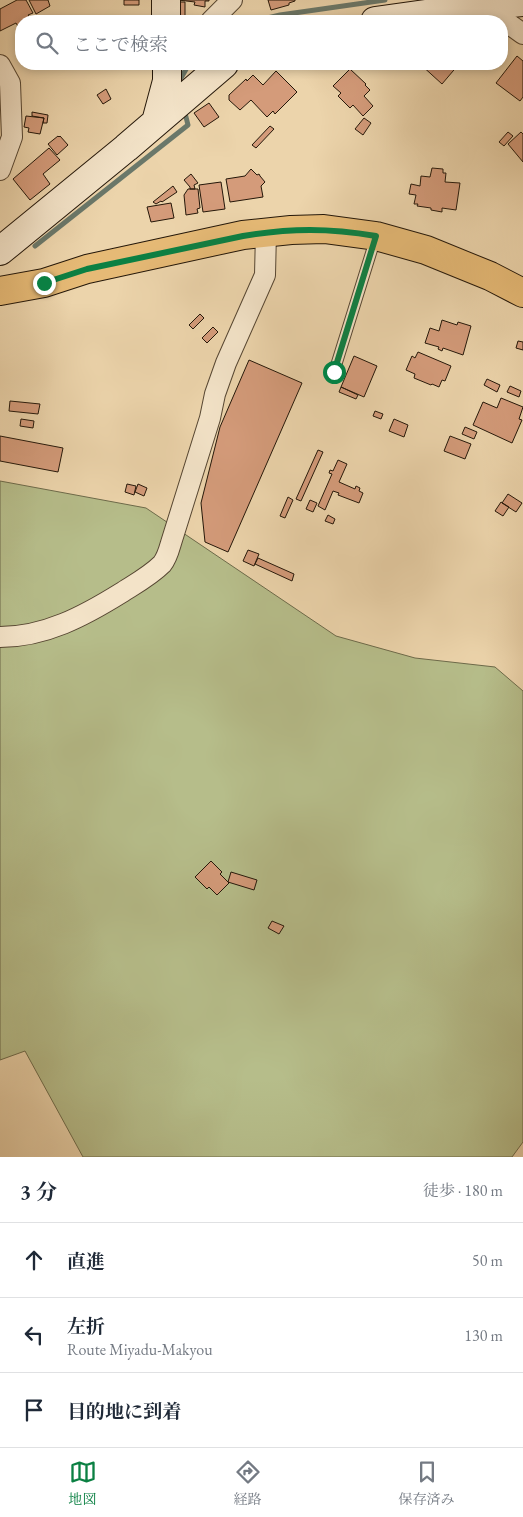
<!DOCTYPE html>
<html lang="ja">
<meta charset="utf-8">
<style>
body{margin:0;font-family:"EB Garamond","Noto Serif JP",serif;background:#f6f6f7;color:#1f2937}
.stop{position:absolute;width:15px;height:15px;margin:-11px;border:4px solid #0b8043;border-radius:50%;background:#fff}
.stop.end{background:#0b8043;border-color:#fff;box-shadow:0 1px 5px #0008}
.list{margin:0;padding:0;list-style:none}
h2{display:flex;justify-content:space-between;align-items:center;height:65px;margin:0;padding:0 20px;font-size:21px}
h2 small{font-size:16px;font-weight:400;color:#747a83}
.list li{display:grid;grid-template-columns:32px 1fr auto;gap:15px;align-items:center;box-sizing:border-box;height:75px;padding:0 20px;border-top:1px solid #e0e1e3}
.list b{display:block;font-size:19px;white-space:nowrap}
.list p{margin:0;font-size:16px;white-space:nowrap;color:#747a83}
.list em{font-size:16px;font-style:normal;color:#747a83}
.icon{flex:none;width:28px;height:28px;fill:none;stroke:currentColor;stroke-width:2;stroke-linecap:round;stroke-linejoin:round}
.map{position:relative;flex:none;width:523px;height:1157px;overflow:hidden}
.search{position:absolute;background:#fff;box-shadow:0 2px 8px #0003;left:15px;right:15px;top:15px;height:55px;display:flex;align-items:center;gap:12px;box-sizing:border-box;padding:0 18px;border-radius:20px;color:#747a83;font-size:19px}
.sheet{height:290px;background:#fff}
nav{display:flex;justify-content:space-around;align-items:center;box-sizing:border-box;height:70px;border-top:1px solid #e0e1e3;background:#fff;font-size:14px;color:#747a83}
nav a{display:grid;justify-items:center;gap:2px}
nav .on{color:#0b8043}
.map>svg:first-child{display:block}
.green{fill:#b6bd8a;stroke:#6d6a4a}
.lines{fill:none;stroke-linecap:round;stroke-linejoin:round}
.stream{stroke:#6a786a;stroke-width:5}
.building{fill:#d49b7a;stroke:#241709}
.lane-casing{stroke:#564632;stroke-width:12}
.street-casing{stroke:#564632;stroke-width:22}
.secondary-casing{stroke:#241709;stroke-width:30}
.primary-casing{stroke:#241709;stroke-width:30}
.lane{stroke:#f3e3c8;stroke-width:10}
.street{stroke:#f3e3c8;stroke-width:20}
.secondary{stroke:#f3e3c8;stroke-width:28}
.primary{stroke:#e6ba76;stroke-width:28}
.route{stroke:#0b8043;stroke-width:6}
</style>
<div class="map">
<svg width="523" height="1157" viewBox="0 0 523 1157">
<rect width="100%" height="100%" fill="#ecd4ab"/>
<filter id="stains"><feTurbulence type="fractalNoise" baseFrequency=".004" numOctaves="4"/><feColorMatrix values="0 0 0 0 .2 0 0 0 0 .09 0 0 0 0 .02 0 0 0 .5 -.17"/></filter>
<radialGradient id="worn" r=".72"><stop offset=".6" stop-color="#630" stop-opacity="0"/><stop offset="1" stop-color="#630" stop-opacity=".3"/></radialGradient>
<path class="green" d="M0 481 146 508 336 636 415 658 495 667 523 691V1142L512 1157H83L25 1051 0 1060Z"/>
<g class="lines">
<path class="stream" d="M255 21 280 15 385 0
M181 78 189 64
M35 246 188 125 185 113"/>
</g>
<path class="building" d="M17 0H26L33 13 28 15 32 21H21V29L20 30 16 23 0 31V9Z
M29 0H48L50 6 36 14Z
M124 0H139V5H124Z
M178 0H209V1H205V7L194 5 195 2Z
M268 0H295V1L289 3V5L271 10Z
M178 2H185V16H178Z
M517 56 523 61V97L520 101 496 83Z
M420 64H459L442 84Z
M350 69 366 84 365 85 370 90 364 96 373 106 363 116 353 105 350 108 338 96 341 93 333 86Z
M276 71 297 92 275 114 273 111 267 117 251 100 240 110 229 100V95L246 79 247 81 253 75 263 85Z
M106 89 111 99 103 104 97 95Z
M209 103 219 117 204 127 194 113Z
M32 112 48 115 47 123H43L44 118 32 116Z
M26 116 44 118 40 134 28 132 29 128 24 127Z
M364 118 371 123 363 135 355 129Z
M270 126 274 129 256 148 252 145Z
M508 132 513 136 504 146 499 142Z
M521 132 523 134V162L508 144Z
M58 136 59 137 60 136 68 145 57 155 48 144Z
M49 148 60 160 43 174 50 184 30 200 13 179Z
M432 168 443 169V173H446L445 182 460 183 456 210 442 208V212L431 210V208L417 206 418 204H414L416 195 409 194 411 184 420 186 421 176 430 177Z
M251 169 257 175 259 174 260 176 265 182 261 186 263 197 230 202 226 179 245 176Z
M191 174 198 183 194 185 195 189H190V187L184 180Z
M221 182 225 209 203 212 199 185Z
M173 186 177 192 162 202 161 201 156 204 153 202Z
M188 189H198L200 208 197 209 198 213 186 215 184 195Z
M171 203 174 218 151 222 147 207Z
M200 314 204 318 193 329 189 325Z
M442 320 457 325 458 322 471 326 463 355 443 348 442 351 438 349 439 347 425 343 430 328 439 331Z
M213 327 218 332 207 343 202 338Z
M518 341 523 342V350L516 348Z
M418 352 451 366 445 381 442 380 439 387 432 384 431 385 414 378 415 374 406 370 412 356 415 358Z
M354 356 377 366 364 397 341 387Z
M249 360 302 383 228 552 205 542 201 503 220 427Z
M487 379 500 385 497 392 484 385Z
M510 386 521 391 519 397 507 392Z
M341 387 358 395 356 399 339 392Z
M501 398 523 407 519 419 522 420 512 443 473 425 483 402 497 408Z
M10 401 40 404 38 414 9 411Z
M375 411 383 414 381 419 373 416Z
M21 419 34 421 33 428 20 426Z
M394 419 408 425 404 437 389 431Z
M465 427 477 432 474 439 462 434Z
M0 436 63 448 58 472 0 461Z
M450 436 471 444 465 459 444 451Z
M318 450 323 452 301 501 296 499Z
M338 460 347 464 339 482 355 489 356 486 360 488 359 491 363 493 359 503 338 495 339 493 333 491 325 510 318 506 332 474 329 473 330 470 333 471Z
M127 484 136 486 134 495 125 492Z
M138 484 147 488 144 496 135 492Z
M508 494 522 503 516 512 502 503Z
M288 497 293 500 285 518 280 516Z
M310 500 317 503 313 512 306 509Z
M501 502 509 507 503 516 495 511Z
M328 515 335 519 333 524 325 521Z
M248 550 259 554 254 566 243 561Z
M258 558 294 574 292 581 255 564Z
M211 861 222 872 220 874 229 883 217 895 209 887 207 889 195 877Z
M231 872 257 880 254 890 228 882Z
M272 921 284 926 279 934 268 928Z"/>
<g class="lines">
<defs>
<path id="lane" d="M334 372 376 237"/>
<path id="street" d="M484 6 523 34
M211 21 232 0
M0 65 10 83 12 137 0 170
M0 637C45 637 84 616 121 593 135 584 150 576 162 564 167 558 169 550 171 543L210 418 215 394 226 363 265 275 266 232"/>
<path id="secondary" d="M166 0V21
M375 21 484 6 523 2
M156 122 167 81V64
M0 251 126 148 224 64"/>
<path id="primary" d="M0 291 44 283 87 269 243 235 291 230 324 229 376 236 426 250 490 276 523 293"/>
</defs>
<use href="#lane" class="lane-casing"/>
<use href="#street" class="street-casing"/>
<use href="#secondary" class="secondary-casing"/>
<use href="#primary" class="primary-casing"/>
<use href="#lane" class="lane"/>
<use href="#street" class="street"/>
<use href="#secondary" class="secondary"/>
<use href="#primary" class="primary"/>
</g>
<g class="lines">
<path class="route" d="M44 283 87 269 243 236C291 228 329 228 376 236L334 372"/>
</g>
<rect width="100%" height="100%" filter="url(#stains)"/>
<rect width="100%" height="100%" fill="url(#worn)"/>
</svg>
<div class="stop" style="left:334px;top:372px"></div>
<div class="stop end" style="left:44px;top:283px"></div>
<div class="search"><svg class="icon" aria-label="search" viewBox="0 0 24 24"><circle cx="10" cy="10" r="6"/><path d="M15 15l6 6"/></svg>ここで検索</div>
</div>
<section class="sheet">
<h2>3 分<small>徒歩 · 180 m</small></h2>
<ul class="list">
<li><svg class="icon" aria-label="ahead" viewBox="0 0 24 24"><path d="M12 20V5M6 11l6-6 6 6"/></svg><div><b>直進</b></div><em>50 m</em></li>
<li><svg class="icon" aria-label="left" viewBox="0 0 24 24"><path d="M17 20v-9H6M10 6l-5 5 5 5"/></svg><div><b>左折</b><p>Route Miyadu-Makyou</p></div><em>130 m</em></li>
<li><svg class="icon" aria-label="arrive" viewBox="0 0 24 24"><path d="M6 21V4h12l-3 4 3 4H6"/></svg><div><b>目的地に到着</b></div></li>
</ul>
</section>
<nav>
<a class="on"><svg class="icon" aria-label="map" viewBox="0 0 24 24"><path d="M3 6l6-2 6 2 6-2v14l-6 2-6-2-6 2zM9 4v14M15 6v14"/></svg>地図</a>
<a><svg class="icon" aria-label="directions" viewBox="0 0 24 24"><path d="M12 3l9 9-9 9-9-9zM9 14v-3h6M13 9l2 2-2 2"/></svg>経路</a>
<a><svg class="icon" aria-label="saved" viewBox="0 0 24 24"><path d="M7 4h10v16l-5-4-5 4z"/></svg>保存済み</a>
</nav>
